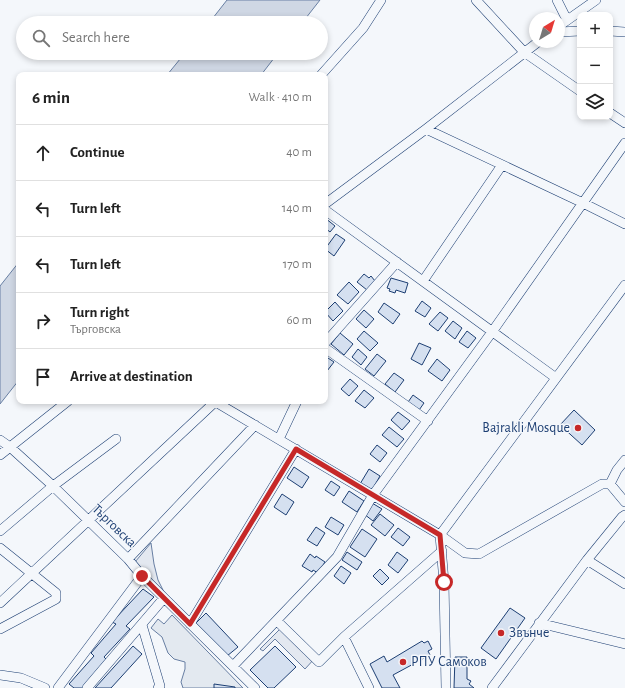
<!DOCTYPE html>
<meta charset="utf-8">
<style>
body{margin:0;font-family:"Alegreya Sans",sans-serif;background:#f2f2f2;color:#222}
.controls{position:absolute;right:12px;top:12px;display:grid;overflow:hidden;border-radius:8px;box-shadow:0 2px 6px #0003}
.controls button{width:36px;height:36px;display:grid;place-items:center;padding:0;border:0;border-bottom:1px solid #e0e0e0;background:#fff;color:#222;font:20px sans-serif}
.compass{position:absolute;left:529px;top:12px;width:36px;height:36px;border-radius:50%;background:#fff;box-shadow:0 2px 6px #0003;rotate:38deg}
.stop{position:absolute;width:12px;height:12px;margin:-9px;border:3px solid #c62828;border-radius:50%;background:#fff}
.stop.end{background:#c62828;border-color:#fff;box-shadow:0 1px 4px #0008}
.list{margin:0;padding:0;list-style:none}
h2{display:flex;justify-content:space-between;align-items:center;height:52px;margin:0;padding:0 16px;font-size:17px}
h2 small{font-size:13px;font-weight:400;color:#767676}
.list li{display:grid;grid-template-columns:26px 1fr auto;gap:12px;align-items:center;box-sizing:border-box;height:56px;padding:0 16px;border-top:1px solid #e0e0e0}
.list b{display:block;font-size:15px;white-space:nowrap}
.list p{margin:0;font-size:13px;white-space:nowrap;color:#767676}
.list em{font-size:13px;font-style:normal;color:#767676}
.icon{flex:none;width:22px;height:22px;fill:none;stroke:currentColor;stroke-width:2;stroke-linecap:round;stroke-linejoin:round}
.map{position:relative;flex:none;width:625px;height:688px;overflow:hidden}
.search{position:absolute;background:#fff;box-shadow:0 2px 6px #0003;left:16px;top:16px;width:312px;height:44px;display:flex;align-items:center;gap:10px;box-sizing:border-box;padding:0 14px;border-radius:22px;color:#767676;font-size:15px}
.panel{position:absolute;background:#fff;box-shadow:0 2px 6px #0003;left:16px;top:72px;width:312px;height:332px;border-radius:8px}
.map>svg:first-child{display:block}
.green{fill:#e3e9f0;stroke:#687fa3}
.parking{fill:#e3e8f0;stroke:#687fa3}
.water{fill:#cfd7e4;stroke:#687fa3}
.building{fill:#d5e0f0;stroke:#1d3f73}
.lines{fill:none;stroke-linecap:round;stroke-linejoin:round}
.minor-casing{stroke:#1d3f73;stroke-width:10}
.minor{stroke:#f4f7fb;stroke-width:9}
.route{stroke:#c62828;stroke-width:5}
.poi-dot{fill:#c62828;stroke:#f4f7fb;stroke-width:1.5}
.labels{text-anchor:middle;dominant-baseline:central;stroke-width:3;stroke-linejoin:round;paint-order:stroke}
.poi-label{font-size:14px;fill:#1d3f73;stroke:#f4f7fb;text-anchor:start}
.street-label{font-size:14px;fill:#1d3f73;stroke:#f4f7fb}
</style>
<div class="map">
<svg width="625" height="688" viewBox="0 0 625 688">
<rect width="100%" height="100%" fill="#f4f7fb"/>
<path class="green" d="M172 615 243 688H183L181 682 185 669V662L174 659 168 653 162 637 151 628 158 619 164 624Z"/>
<path class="parking" d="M151 543 154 564 158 580 164 592 135 562Z
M283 626 315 658 305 669 275 639 263 651 260 649Z"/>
<path class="water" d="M227 0H320L302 23H209Z
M185 53H278L261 75H167Z
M19 262V380L0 404V286Z"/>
<path class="building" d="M325 218 335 226 330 232 325 228Z
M336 234 345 240 334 256 325 249Z
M364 274 369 278 371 276 375 281 367 290 357 282Z
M391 278 408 283 405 293 396 290 395 293 389 291 390 289 387 288Z
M349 282 359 292 348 304 337 295Z
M422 301 431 308 425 317 415 311Z
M335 302 343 311 333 321 325 312Z
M384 303 400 314 393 324 378 312Z
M364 310 374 319 366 328 356 319Z
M440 312 448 318 438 331 429 324Z
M453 321 462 328 455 339 445 331Z
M364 331 378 343 370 351 357 339Z
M467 331 476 338 468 348 459 342Z
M340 333 353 344 344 355 331 344Z
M419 343 431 348 422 365 411 359Z
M358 349 367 357 361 365 352 357Z
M377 354 386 361 374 376 365 369Z
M325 356 334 362 327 371 325 369Z
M437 359 450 370 442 381 428 371Z
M394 373 404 380 395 392 385 384Z
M350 379 358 386 349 396 341 389Z
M364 390 374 398 365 408 355 401Z
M413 395 424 403 417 413 406 405Z
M574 410 595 430 582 445 560 425Z
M398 412 410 421 402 430 391 420Z
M389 427 404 439 397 447 382 435Z
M377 445 387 453 380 462 370 454Z
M294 467 309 477 302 488 287 478Z
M369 469 380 476 372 490 360 484Z
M331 481 340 487 334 496 325 490Z
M349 491 364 501 357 512 342 502Z
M282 494 294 502 286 515 274 507Z
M372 503 382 509 373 521 364 514Z
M380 514 394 525 385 536 371 525Z
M331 517 344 525 338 535 325 527Z
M316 527 325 533 317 546 307 540Z
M398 528 410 537 403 546 391 537Z
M362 529 377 539 365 557 350 547Z
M347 552 362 562 357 570 342 560Z
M397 552 408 560 398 573 388 565Z
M310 554 315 558 316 556 325 562 318 573 313 570 312 572 302 566Z
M341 566 351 573 344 584 334 576Z
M380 569 389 578 382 585 373 576Z
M143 589 154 597 126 626 130 629 104 657 108 661 84 688H74L69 684 94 656 91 653 116 624 112 622Z
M510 608 525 618 496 659 481 648Z
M206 613 238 647 227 656 196 623Z
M422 641 424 643 428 641 432 649 428 651 430 655 393 675 400 688H382L370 664 384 656 387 662Z
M133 646 142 654 111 688H95Z
M275 646 296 667 274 688H268L250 670Z
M455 657H467V679L471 681 469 684 474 688H454Z
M214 684 235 687V688H214Z"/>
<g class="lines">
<defs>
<path id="minor" d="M476 0 524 52 580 91
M557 0 567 20
M559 26 596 0
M610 31 625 32
M559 32 580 31
M321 75 363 28 381 0
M610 113 625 123
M426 129 583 203 625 224
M325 204 426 129 538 42
M325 210 556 378
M423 281 502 165
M325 343 397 262
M325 348 428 421
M214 401 440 535 465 553 479 554 602 484H610L625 502
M279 439 297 401
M0 440 10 447 53 486 128 559 142 576 255 688
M0 455 68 401
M610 484 617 470 625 460
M0 531 53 486 116 439
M0 548 56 593V599L0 629
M128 559 255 425
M587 560 625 584
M0 603 216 401
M277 621 319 662 344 637 442 551
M539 623 625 644
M190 624 296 449
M142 625 160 686 158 688
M344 637 369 688
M233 666 337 557 373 495 492 332 625 143
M0 675 21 678 45 688
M58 688 142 576
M87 688 164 598
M446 688 444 582 440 535 625 285
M492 688 587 560 622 517 625 515"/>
</defs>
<use href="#minor" class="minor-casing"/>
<use href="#minor" class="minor"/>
</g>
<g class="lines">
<path class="route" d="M142 576 190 624 296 449 440 535 444 582"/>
</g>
<g class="poi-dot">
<circle cx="578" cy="428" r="4"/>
<circle cx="501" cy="633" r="4"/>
<circle cx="403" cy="662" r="4"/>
</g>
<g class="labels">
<g class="poi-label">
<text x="570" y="428" text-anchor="end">Bajrakli Mosque</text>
<text x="509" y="633">Звънче</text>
<text x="411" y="662">РПУ Самоков</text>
</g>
<g class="street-label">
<text transform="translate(114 526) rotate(44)">Търговска</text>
</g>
</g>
</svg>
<div class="controls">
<button>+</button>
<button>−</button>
<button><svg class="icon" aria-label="layers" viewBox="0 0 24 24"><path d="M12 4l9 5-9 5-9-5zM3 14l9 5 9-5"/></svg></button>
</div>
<svg class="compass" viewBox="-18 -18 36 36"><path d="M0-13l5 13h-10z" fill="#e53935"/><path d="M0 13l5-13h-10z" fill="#767676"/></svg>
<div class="stop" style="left:444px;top:582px"></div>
<div class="stop end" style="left:142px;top:576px"></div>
<div class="search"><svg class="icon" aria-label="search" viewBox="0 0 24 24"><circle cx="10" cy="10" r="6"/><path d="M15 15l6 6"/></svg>Search here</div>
<section class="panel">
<h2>6 min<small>Walk · 410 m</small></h2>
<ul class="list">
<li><svg class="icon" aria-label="ahead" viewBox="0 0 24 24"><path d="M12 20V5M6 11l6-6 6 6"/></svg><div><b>Continue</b></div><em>40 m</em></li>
<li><svg class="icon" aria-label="left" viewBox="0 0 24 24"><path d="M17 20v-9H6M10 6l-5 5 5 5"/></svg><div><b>Turn left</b></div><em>140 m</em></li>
<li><svg class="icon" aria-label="left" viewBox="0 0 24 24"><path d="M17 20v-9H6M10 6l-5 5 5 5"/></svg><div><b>Turn left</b></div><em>170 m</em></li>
<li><svg class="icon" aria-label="right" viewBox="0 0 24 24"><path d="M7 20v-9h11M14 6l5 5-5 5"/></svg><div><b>Turn right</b><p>Търговска</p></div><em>60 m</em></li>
<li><svg class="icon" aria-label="arrive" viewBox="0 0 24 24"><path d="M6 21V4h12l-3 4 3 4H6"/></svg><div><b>Arrive at destination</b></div></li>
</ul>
</section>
</div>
